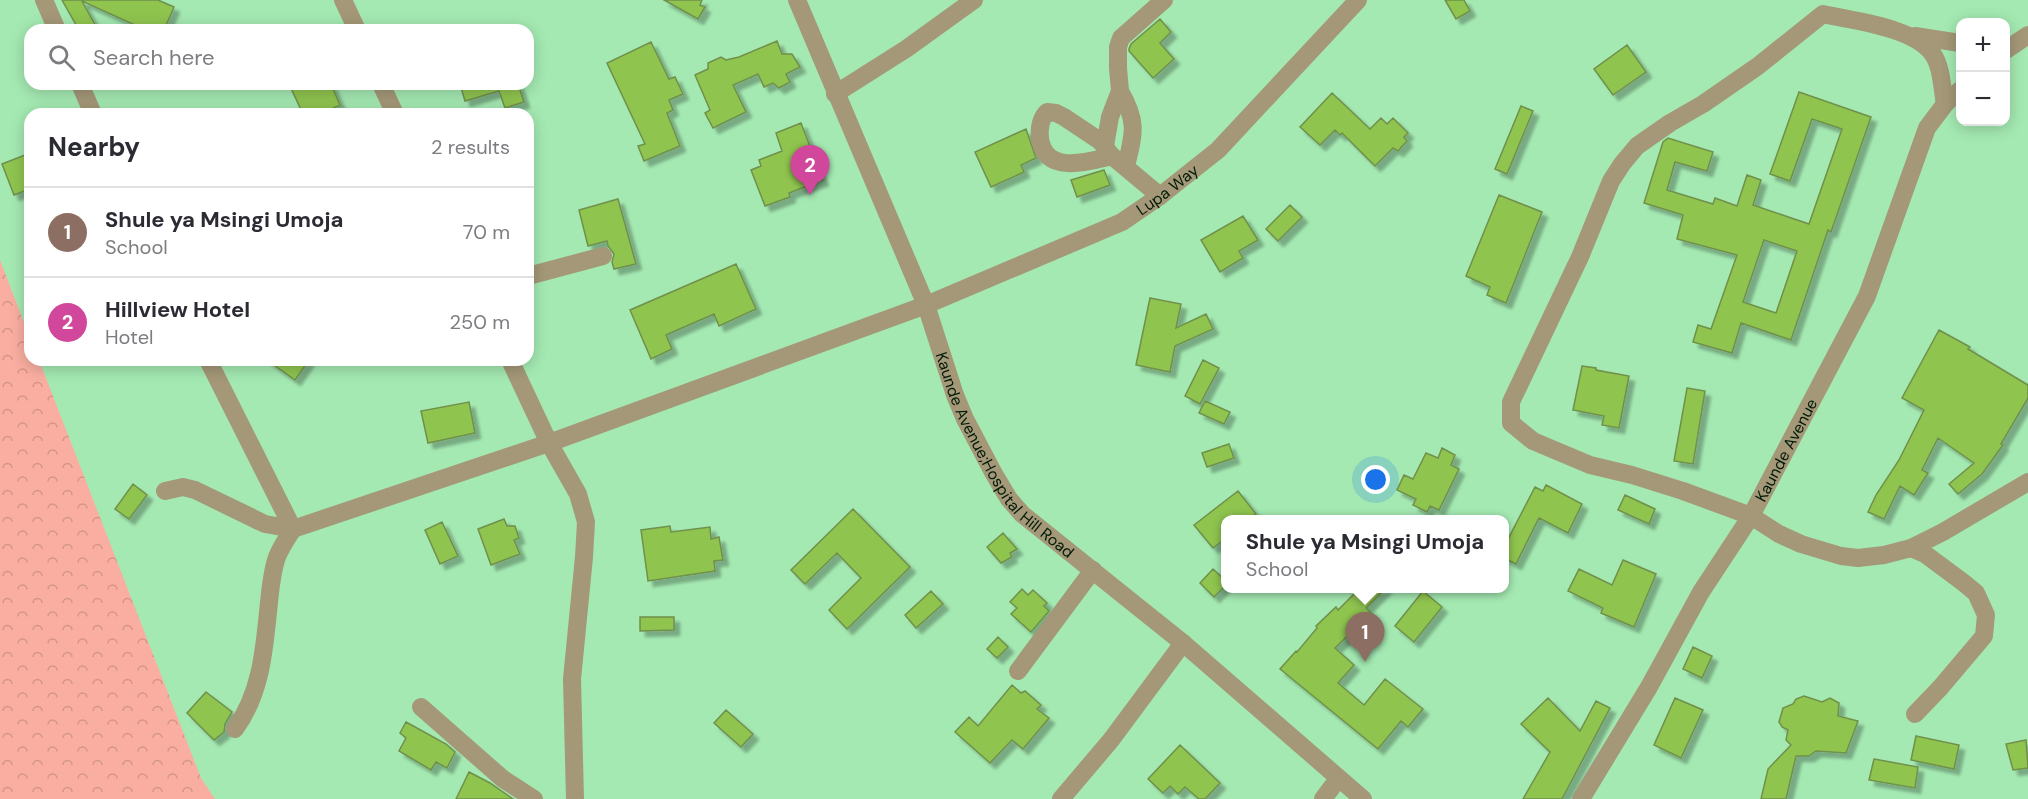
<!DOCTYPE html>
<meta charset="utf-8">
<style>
body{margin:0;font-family:"DM Sans",sans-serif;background:#f7f7f7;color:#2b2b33}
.controls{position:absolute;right:18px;top:18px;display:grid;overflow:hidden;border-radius:12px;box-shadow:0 3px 15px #0003}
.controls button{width:54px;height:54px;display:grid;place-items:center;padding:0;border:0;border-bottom:2px solid #e1e1e2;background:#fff;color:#2b2b33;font:30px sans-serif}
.you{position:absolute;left:1376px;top:480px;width:21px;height:21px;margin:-15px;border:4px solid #fff;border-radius:50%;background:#1a73e8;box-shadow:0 0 0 9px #1a73e833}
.badge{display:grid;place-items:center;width:39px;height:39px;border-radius:50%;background:#ea580c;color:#fff;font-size:20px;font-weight:700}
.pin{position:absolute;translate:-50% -50px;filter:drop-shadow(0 2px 3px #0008)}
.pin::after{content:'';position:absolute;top:32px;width:21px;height:18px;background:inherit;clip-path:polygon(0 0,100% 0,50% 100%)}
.popup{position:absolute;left:1221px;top:515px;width:288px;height:78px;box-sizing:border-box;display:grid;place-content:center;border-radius:12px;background:#fff;filter:drop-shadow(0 2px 4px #0005);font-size:20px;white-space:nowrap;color:#7c7c81}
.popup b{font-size:22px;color:#2b2b33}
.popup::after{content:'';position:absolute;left:50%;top:100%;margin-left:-12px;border:12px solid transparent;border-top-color:#fff}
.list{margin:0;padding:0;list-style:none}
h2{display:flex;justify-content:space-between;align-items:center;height:78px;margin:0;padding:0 24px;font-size:26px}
h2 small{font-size:20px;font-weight:400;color:#7c7c81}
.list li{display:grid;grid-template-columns:39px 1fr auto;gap:18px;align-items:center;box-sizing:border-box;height:90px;padding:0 24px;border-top:2px solid #e1e1e2}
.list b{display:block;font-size:22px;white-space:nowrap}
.list p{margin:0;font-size:20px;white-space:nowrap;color:#7c7c81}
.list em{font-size:20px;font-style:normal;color:#7c7c81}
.icon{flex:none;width:33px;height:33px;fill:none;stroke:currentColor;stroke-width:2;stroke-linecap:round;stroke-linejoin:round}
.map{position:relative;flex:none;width:2028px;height:799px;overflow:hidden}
.search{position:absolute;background:#fff;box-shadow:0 3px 15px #0003;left:24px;top:24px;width:510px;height:66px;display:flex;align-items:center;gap:15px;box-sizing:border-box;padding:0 21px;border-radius:18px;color:#7c7c81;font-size:22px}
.panel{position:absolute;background:#fff;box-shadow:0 3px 15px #0003;left:24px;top:108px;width:510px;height:258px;border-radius:18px}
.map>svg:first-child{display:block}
.forest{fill:url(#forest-crowns)}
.building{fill:#8fc450;stroke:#6f904b;stroke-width:1.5;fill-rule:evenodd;filter:url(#shadow)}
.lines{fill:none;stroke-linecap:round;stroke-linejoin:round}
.street{stroke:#a49878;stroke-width:18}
.labels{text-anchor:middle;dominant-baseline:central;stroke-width:6;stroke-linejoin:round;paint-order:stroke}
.street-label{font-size:16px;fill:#011c08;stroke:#a4e9b2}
</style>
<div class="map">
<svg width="2028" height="799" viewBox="0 0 2028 799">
<defs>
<pattern id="forest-crowns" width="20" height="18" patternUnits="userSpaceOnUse" patternTransform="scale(1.5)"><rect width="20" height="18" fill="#faaea1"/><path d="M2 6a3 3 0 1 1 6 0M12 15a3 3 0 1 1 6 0" fill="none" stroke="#d49589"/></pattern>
<filter id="shadow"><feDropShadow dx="5.5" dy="5.5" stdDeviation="1.5" flood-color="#0004"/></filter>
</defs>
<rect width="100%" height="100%" fill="#a4e9b2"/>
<path class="forest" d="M0 260 30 338V360H39L201 778 215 799H0Z"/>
<path class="building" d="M62 0H158L174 7 164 30H146L82 1 98 30H79Z
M664 0H702L700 5 705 7 698 19Z
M1445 0H1464L1470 11 1456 19Z
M1160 19 1171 32 1160 43 1174 59 1153 78 1129 51V49L1131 44Z
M777 41 782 54H792L800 67 786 74 790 82 779 88 773 83 764 87 758 74 733 85 746 112 713 128 705 113 710 110 695 75 708 69V63L721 57 726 60 739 57Z
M651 42 669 79 675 77 683 94 669 100 673 110 667 113 680 146 644 161 638 146 645 144 607 63Z
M1627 45 1646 72 1613 95 1594 69Z
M289 84H331L340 105 321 114H303Z
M460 84H518L524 102 505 108 499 91 465 101Z
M1799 92 1871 117 1831 232 1828 230 1791 340 1741 323 1732 353 1693 342 1698 325 1711 329 1737 255 1677 239 1683 215 1644 203 1663 142 1668 138 1713 152 1707 171 1675 162 1667 190 1713 204 1715 198 1737 206 1747 175 1761 180 1753 205 1809 224 1842 129 1812 119 1790 181 1770 174ZM1764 240 1797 251 1776 313 1743 302Z
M1332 93 1370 129 1381 118 1387 124 1393 118 1408 133 1404 137 1407 141 1398 151 1393 148 1375 166 1342 133 1340 135 1335 130 1320 145 1300 127Z
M1521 106 1533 111 1507 174 1495 169Z
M801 123 823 180 789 193 790 197 765 206 751 170 761 166 759 160 782 151 776 133Z
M1026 129 1036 158 1021 165 1024 172 991 187 975 152Z
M30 153V189L14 195 2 164Z
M1104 170 1110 185 1077 197 1071 180Z
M1499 195 1542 212 1506 303 1487 295 1490 287 1466 276Z
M618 199 636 264 614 269 612 262 614 254 608 246 607 241 588 246 579 210Z
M1290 205 1302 217 1278 241 1266 229Z
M1243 216 1258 240 1239 251 1243 258 1220 272 1201 240Z
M736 264 756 309 719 326 714 314 666 335 672 349 651 359 630 310Z
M1150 298 1181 304 1176 328 1206 314 1213 329 1175 346 1170 372 1136 365Z
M1939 330 1970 347 1968 349 2028 385V398L2001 444 2003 445 1982 474 1958 494 1949 484 1974 463 1938 438 1922 470 1928 473 1914 495 1900 486 1884 519 1868 512 1876 495 1899 460 1924 410 1902 398Z
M267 360H309L295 380Z
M1203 360 1219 368 1200 404 1185 396Z
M1582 366 1596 368V370L1629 376 1619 428 1602 425 1604 416 1573 410Z
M1687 388 1705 391 1693 464 1674 461Z
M1205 401 1230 412 1224 424 1199 413Z
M469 402 475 433 428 443 421 411Z
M1229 444 1234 458 1207 467 1202 453Z
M1442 448 1455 455 1451 465 1459 469 1439 510 1430 506 1427 512 1413 505 1416 499 1397 490 1404 475 1413 479 1426 453 1438 458Z
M133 484 147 495 129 519 115 509Z
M1546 485 1582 504 1568 533 1539 518 1516 564 1504 558V547L1535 487 1543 491Z
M1238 491 1256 514 1249 519H1226V538L1213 548 1194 525Z
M1625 495 1655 509 1649 524 1618 510Z
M853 509 910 567 847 629 829 610 861 578 837 553 805 584 791 570Z
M504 519 507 526H515L519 538 514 540 520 554 491 565 478 529Z
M442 522 458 556 440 564 425 530Z
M670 526 671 532 710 527 711 539 719 537 723 560 714 561 715 571 648 581 641 530Z
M1003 533 1017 549 1010 553 1012 557 1001 563 987 547Z
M1623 560 1656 574 1634 627 1601 613 1603 608 1568 591 1579 569 1612 585Z
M1213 569 1226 581V585L1214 597 1200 583Z
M1360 588H1386L1366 608 1373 615 1360 627 1358 626 1335 648 1354 665 1338 683 1364 705 1385 679 1423 709 1408 727 1401 721 1378 749 1280 669 1296 651 1297 652 1317 628 1316 626 1336 607 1338 610Z
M1022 589 1028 595 1033 590 1047 603 1044 606 1049 611 1031 632 1011 614 1017 608 1010 602Z
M931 591 943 604 916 628 905 615Z
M1423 591 1442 607 1414 642 1395 626Z
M640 617H674V630L640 631Z
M998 637 1008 647 997 658 987 649Z
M1693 647 1712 656 1702 678 1683 669Z
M1012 685 1021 693 1025 691 1041 705 1037 709 1049 718 1023 749 1012 740 990 763 955 732 969 717 978 726Z
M206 692 232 712 225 724 224 732 214 740 187 713Z
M1804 696 1822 702 1830 698 1839 703 1838 716 1858 721 1846 753 1816 751 1809 756H1796L1786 799H1761L1768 769 1791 745 1786 740 1788 730 1782 727 1779 722 1783 708 1793 704 1796 699Z
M1548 698 1580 731 1596 701 1610 708 1562 799H1523L1550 752 1521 724Z
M1675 698 1703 710 1681 758 1654 745Z
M726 710 753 734 741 747 714 723Z
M406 722 446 744 455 752 447 768 436 762 431 770 399 751 406 738 400 733Z
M1916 736 1959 745 1954 769 1911 760Z
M2026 740 2028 768 2013 770 2006 744Z
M1180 745 1220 783 1205 799H1199L1185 787 1178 794 1170 786 1163 793 1148 779Z
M1874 759 1918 767 1915 788 1869 780Z
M469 772 490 783 513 799H456Z"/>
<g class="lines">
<g class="street">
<path d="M44 0 57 30"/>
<path d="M343 0 357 30"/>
<path id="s1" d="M797 0 926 305 955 395 965 419 994 474 1009 499 1022 514 1183 643 1363 799"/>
<path d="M1915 36 1960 43"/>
<path d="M2006 50 2028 35"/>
<path d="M80 84 93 114"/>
<path d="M381 84 395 114"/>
<path d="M1120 91C1138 122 1134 133 1126 166"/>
<path d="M835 94 906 49 974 0"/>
<path d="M1945 104C1942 89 1942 66 1932 53 1912 27 1854 21 1823 14L1758 66 1703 104 1670 123 1637 146 1622 164 1611 181 1580 257 1511 402V423L1533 441 1590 465 1632 475 1683 491 1751 516 1779 534 1801 544 1841 556 1858 558 1884 555 1911 548 1943 532 2028 482"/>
<path d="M1105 146 1110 117 1120 91 1118 68V47L1121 38 1164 0"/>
<path d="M1112 156C1088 162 1046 175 1040 139 1039 129 1040 119 1047 112L1056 113 1064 117 1100 141 1112 156 1160 196"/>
<path d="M528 276 603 256"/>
<path d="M208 360 293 529C287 538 281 547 277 557 271 574 270 594 268 612 264 653 260 695 235 729"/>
<path d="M510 360 549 443 578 494 586 522 584 557 572 679 575 799"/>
<path id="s2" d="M165 491 183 487 195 490 265 524 293 529 549 443 926 305 1122 222 1160 196 1218 150 1358 0"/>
<path d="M1911 548 1925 554 1964 583 1976 593 1986 615 1984 636 1940 688 1915 714"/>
<path d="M1018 671 1093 570"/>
<path d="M421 707 503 779 534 799"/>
<path d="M1061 799 1111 740 1183 643"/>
<path d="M1323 799 1338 779"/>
<path id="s3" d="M1581 799 1649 687 1701 592 1751 516 1867 296 1927 128 1945 104 1960 90"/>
</g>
</g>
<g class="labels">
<g class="street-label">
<text stroke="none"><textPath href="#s2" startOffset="1077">Lupa Way</textPath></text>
<text stroke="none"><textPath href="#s3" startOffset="405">Kaunde Avenue</textPath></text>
<text stroke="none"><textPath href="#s1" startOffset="504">Kaunde Avenue;Hospital Hill Road</textPath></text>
</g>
</g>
</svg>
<div class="controls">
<button>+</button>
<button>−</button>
</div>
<div class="you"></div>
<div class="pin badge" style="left:1365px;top:662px;background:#8d6e63">1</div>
<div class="popup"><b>Shule ya Msingi Umoja</b>School</div>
<div class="pin badge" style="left:810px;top:195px;background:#d1479c">2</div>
<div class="search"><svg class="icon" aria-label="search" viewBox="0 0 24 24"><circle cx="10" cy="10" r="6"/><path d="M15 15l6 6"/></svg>Search here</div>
<section class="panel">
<h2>Nearby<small>2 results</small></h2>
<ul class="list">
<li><span class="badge" style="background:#8d6e63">1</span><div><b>Shule ya Msingi Umoja</b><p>School</p></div><em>70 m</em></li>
<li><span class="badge" style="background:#d1479c">2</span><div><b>Hillview Hotel</b><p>Hotel</p></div><em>250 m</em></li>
</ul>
</section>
</div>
